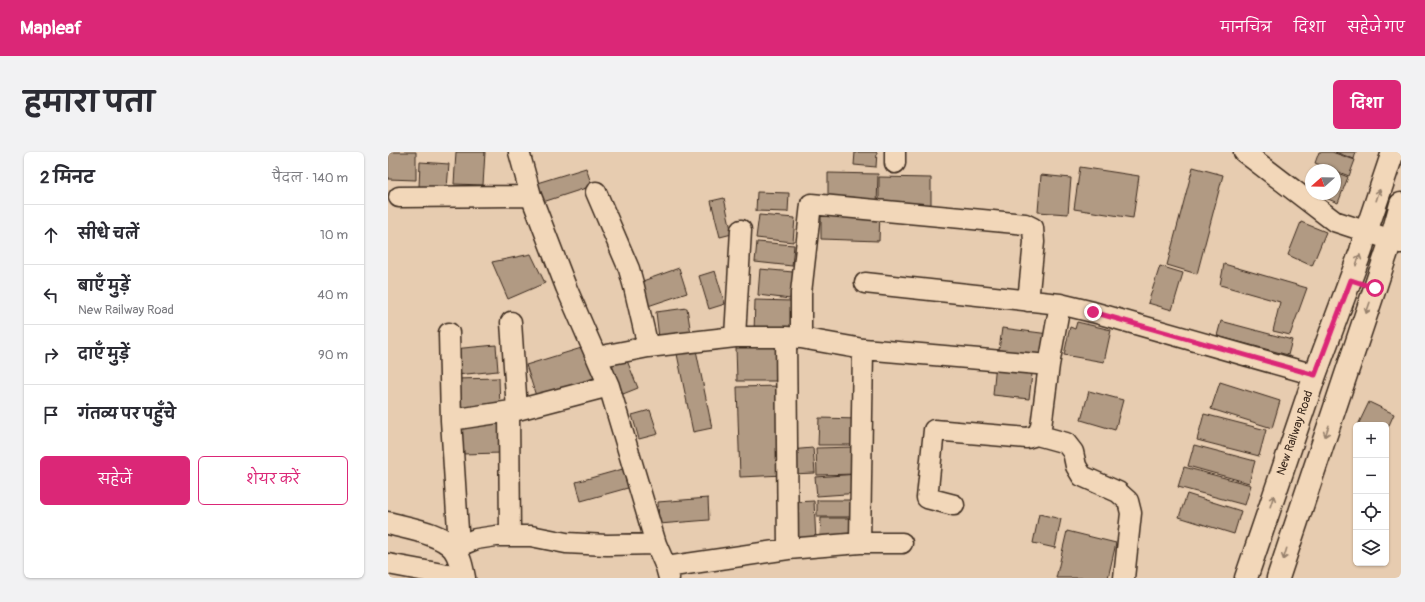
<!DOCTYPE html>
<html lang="hi">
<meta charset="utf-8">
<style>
body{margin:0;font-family:Pangolin,"Playpen Sans Deva",sans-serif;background:#f2f2f3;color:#2b2b33}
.controls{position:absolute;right:12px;bottom:12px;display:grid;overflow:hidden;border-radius:6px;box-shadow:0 1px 3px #0004}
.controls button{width:36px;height:36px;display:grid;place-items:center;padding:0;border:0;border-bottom:1px solid #e1e1e2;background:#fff;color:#2b2b33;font:20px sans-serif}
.compass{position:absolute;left:917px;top:12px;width:36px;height:36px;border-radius:50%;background:#fff;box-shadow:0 1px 3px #0004;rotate:250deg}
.stop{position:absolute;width:12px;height:12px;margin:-9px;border:3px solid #db2777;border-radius:50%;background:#fff}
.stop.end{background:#db2777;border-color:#fff;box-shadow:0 1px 4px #0008}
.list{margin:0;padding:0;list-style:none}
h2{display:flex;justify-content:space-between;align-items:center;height:52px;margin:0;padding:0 16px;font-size:17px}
h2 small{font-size:13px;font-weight:400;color:#7c7c81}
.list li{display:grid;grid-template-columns:26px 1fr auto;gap:12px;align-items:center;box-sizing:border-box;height:60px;padding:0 16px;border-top:1px solid #e1e1e2}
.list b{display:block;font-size:15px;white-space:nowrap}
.list p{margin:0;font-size:13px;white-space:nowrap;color:#7c7c81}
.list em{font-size:13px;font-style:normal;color:#7c7c81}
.actions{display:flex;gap:8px;padding:12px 16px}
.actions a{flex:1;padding:9px 0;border:1px solid #db2777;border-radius:6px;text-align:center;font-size:14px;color:#db2777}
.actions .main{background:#db2777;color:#fff}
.icon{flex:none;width:22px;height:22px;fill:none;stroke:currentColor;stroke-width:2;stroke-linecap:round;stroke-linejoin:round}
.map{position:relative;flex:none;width:1013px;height:426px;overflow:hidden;border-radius:6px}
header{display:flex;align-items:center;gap:24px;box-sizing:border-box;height:56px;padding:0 20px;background:#db2777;color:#fff}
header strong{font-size:19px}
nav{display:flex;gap:22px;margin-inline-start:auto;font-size:14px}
.intro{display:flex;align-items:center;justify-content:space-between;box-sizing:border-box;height:96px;padding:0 24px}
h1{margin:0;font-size:28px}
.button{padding:10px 18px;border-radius:6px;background:#db2777;color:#fff;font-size:14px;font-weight:700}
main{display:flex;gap:24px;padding:0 24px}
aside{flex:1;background:#fff;border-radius:6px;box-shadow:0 1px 3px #0004}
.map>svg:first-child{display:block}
.building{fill:#b19a83;stroke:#3b2a1e}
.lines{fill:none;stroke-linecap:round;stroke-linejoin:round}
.minor-casing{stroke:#3b2a1e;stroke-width:23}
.tertiary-casing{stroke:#3b2a1e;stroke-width:25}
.secondary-casing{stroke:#3b2a1e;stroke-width:25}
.minor{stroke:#f2d7b9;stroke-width:20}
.tertiary{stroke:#f2d7b9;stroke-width:22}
.secondary{stroke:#f2d7b9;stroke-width:22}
.oneway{stroke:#96806c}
.route{stroke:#db2777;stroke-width:5}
.labels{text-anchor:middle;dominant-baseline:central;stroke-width:3;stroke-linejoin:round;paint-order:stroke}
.street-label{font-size:12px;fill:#3b2a1e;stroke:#f2d7b9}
</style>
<header>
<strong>Mapleaf</strong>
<nav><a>मानचित्र</a><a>दिशा</a><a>सहेजे गए</a></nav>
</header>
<div class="intro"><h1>हमारा पता</h1><a class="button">दिशा</a></div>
<main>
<aside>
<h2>2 मिनट<small>पैदल · 140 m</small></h2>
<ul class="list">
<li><svg class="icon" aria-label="ahead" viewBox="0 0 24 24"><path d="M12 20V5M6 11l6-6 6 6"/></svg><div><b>सीधे चलें</b></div><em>10 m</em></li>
<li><svg class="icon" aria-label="left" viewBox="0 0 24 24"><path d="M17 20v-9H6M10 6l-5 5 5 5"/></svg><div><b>बाएँ मुड़ें</b><p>New Railway Road</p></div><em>40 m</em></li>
<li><svg class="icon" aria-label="right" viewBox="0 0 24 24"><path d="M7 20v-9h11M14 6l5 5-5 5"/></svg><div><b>दाएँ मुड़ें</b></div><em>90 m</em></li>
<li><svg class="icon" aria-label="arrive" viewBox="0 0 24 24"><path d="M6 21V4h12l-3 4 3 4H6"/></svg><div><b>गंतव्य पर पहुँचे</b></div></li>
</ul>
<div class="actions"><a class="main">सहेजें</a><a>शेयर करें</a></div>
</aside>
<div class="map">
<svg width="1013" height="426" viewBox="0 0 1013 426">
<rect width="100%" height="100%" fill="#e7ccb0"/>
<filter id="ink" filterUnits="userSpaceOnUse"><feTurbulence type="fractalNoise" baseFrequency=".025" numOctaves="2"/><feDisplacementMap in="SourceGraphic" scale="8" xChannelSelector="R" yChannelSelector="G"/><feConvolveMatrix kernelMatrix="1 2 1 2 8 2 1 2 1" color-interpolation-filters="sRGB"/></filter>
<g filter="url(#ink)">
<path class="building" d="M0 0H28V28L0 27Z
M68 0H97L95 33 66 32Z
M467 0H489L488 15 466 13Z
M931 0H944L967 8 961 24 927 11Z
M947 0H968L966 7Z
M32 10 61 12 59 36 31 35Z
M692 15 751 24 745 66 686 57Z
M805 15 835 23 809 122 779 113Z
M198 16 204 34 155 50 149 31Z
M947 20 960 25 950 51 927 42H947Z
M440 21 490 22 489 53 440 52Z
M653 23 683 26 680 62 650 60Z
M491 25 543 26V54H491Z
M369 40 401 41 400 60 368 59Z
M336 46 344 82 332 85 323 49Z
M433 58 492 60 491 89 433 87Z
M371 63 407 66 405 90 368 86Z
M913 70 938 80 924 114 900 103Z
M369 90 406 93 404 114 367 110Z
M143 102 157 131 120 147 104 110Z
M836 112 919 136 902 183 885 179 892 150 832 133Z
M772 114 795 121 784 158 760 151Z
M291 116 299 141 260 154 252 130Z
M372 117 405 120 402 147 370 143Z
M327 119 337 152 321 157 311 124Z
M367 148 404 149 403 180H366Z
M299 156 303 182 271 186 268 160Z
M833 169 904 188 900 203 829 184Z
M689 170 723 178 716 210 676 203 682 175 687 177Z
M614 176 661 182 659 204 611 198Z
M108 193 110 219 68 223 65 197Z
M200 194 209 225 148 244 138 213Z
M348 195H389L390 229H349Z
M308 198 324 276 305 280 289 202Z
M238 206 250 236 235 242 223 213Z
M608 210 645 214 641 247 605 243Z
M111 226 112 258 68 259 67 227Z
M832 230 892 249 884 276 823 257Z
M392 234 396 323 352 325 349 235Z
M701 239 735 248 727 278 693 268Z
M981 250 1006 262 998 280V273H970Z
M262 258 270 282 251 287 244 263Z
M816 262 878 278 871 304 809 288Z
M431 266 471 267V293H430Z
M114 268 115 301 73 302 72 270Z
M806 293 867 309 861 331 800 314Z
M468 295 469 322 429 323 428 296Z
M425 296 427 321 403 322 401 298Z
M242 315 247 334 193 349 188 330Z
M796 315 863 333 857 353 790 335Z
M470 322 472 341 429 344 427 325Z
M799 342 853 359 846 382 791 365Z
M320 346 321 368 271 372 270 350Z
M429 348H465V365H429Z
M426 349 428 389 407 390 406 350Z
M651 362 673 367 667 396 645 391Z
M433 366H465V387L432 386Z
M679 379 728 391 720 426H668Z"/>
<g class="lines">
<defs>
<path id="minor" d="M131 0 143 44 178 135 221 234 268 392 278 415 281 426
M856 0 946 69 1013 91
M507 11V0
M208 40 241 117 246 135 260 195
M11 45 143 44
M477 131 672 152 705 160 927 223
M123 170 129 258
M61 181 63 268
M347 185 353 78
M398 185 400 397
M413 186V141L423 52 637 72 645 76 646 90 640 149
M209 205 260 195 347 185H398L413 186 475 197 661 213
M121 259 122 384
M649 283 678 291 685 300 688 314 694 324 730 340 740 349 743 361 736 426
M566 353 539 346 546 278 639 286 649 283 653 275 661 213 672 152
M472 391 475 197
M71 394 63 268 129 258 221 234
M66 396 88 387 108 384H143L178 391 219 393 268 392
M0 412 76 426
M278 415 400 397 472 391H514"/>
<path id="tertiary" d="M0 371C18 376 54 381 66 397 72 405 74 416 76 426"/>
<path id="secondary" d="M858 426 927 223 973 99 978 80 1005 0
M890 426 1003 88 1013 52"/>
</defs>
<use href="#minor" class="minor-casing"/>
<use href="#tertiary" class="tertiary-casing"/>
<use href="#secondary" class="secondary-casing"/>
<use href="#minor" class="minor"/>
<use href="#tertiary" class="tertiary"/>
<use href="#secondary" class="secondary"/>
</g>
<defs><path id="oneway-shaft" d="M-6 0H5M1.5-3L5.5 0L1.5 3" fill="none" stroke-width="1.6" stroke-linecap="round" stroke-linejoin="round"/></defs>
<g class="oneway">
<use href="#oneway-shaft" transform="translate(990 43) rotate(-72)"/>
<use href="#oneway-shaft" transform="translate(970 108) rotate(-70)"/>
<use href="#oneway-shaft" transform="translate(980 156) rotate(109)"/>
<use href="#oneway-shaft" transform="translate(939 279) rotate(109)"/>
<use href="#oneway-shaft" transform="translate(884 349) rotate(-72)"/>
<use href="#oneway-shaft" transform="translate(897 402) rotate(107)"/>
</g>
</g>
<g class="lines" filter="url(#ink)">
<path class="route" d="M705 160 927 223 963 128 987 136"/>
</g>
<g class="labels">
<g class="street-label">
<text transform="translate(907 281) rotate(-71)">New Railway Road</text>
</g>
</g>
</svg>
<div class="controls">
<button>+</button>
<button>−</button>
<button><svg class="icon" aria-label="locate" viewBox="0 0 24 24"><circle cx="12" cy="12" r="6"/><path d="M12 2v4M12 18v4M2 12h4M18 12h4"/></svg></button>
<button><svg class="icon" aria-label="layers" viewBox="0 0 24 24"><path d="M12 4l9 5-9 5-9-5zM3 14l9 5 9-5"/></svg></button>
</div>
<svg class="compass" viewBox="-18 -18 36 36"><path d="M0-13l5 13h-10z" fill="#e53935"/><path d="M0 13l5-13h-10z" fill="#7c7c81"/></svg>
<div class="stop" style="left:987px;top:136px"></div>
<div class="stop end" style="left:705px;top:160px"></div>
</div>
</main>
